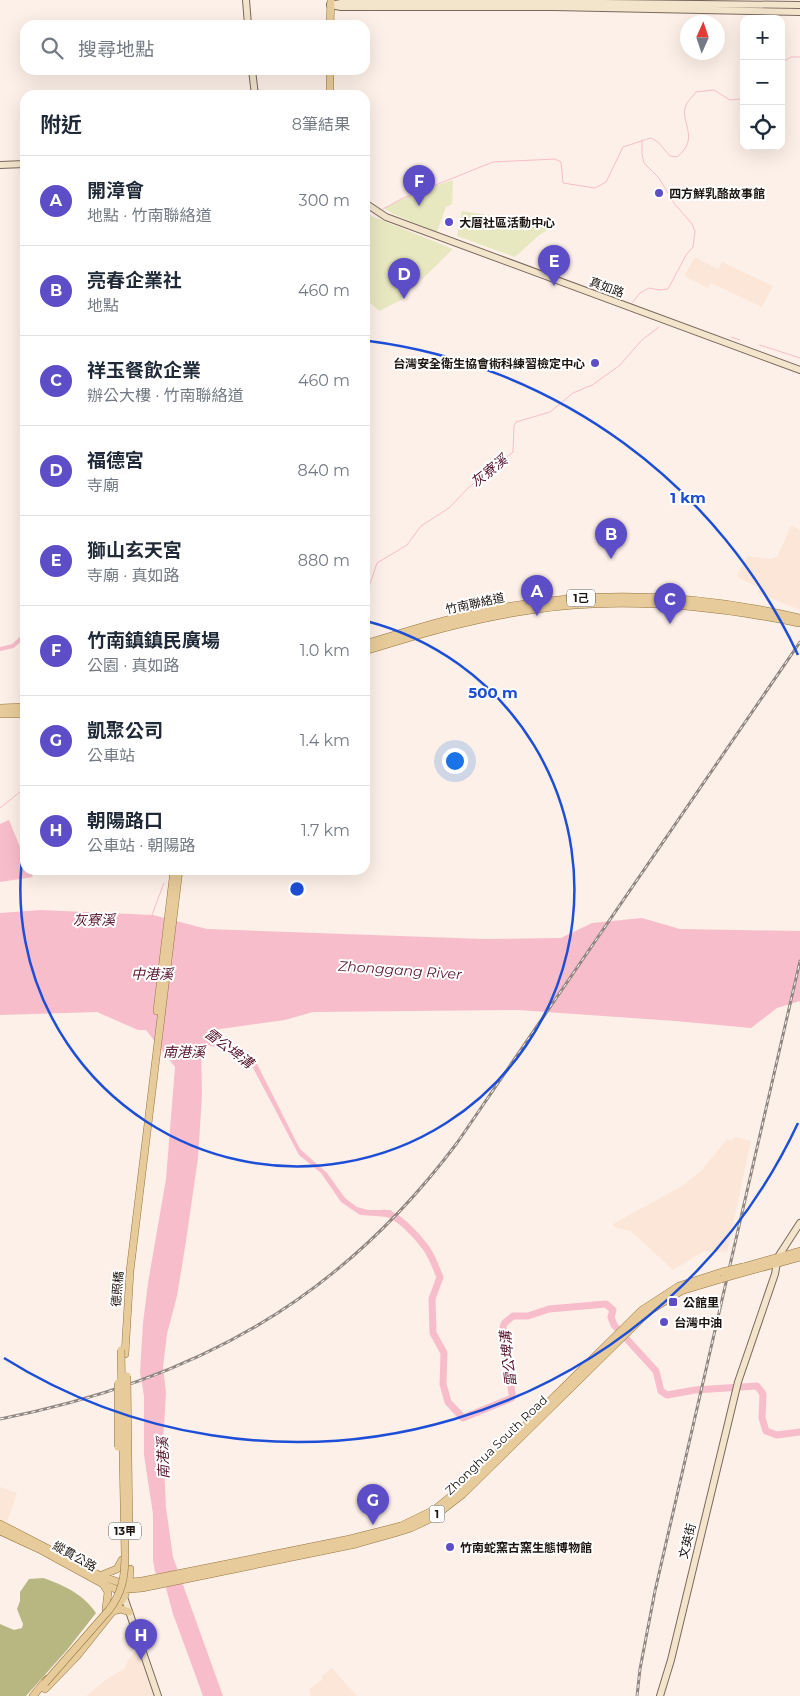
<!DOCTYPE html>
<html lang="zh-TW">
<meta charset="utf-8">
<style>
body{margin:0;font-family:Montserrat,"Noto Sans TC",sans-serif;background:#f6f6f7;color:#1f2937}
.controls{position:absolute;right:15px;top:15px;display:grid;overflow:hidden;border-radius:10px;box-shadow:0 5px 20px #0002}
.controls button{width:45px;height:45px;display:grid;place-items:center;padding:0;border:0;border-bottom:1px solid #e0e1e3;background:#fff;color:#1f2937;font:25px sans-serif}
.compass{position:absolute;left:680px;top:15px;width:45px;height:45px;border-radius:50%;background:#fff;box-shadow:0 5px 20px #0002;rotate:3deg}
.you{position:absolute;left:454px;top:760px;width:18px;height:18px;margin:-12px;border:4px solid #fff;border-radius:50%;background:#1a73e8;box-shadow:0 0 0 8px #1a73e833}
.badge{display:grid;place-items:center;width:32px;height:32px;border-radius:50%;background:#5d4dc6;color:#fff;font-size:16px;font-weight:700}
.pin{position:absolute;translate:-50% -41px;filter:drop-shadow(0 1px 2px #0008)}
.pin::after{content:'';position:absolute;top:26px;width:18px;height:15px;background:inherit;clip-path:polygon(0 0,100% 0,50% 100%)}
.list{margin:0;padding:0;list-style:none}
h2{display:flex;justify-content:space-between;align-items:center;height:65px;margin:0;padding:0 20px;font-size:21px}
h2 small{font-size:16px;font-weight:400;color:#747a83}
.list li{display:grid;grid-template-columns:32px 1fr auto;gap:15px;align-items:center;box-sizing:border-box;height:90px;padding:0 20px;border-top:1px solid #e0e1e3}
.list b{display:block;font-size:19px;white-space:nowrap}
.list p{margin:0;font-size:16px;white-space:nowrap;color:#747a83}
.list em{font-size:16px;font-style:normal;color:#747a83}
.icon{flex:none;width:28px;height:28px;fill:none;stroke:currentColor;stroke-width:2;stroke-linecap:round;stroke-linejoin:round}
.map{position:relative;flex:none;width:800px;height:1696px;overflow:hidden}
.search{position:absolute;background:#fff;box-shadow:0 5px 20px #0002;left:20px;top:20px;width:350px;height:55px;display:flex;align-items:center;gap:12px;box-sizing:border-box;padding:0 18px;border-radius:15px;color:#747a83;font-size:19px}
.panel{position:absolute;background:#fff;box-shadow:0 5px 20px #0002;left:20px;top:90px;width:350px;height:785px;border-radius:15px}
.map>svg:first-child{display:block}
.built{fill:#fce6d8}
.green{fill:#e7e7c0}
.forest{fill:#b8b782}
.water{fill:#f8bdcb}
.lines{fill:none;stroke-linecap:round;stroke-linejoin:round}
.stream{stroke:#f8bdcb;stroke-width:1}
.canal{stroke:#f8bdcb;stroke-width:4}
.river{stroke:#f8bdcb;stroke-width:7}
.secondary-casing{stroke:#7b685d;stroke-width:8}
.primary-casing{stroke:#95753e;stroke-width:8}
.secondary{stroke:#f3e5cc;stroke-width:6}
.primary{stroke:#e7cb9a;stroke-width:7}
.rail-casing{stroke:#918781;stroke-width:3}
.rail{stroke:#fff;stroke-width:1;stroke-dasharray:4;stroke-linecap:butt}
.primary-bridge-casing{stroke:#95753e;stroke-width:8;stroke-linecap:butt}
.primary-bridge{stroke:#e7cb9a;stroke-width:7}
.ring{fill:none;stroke:#1d4ed8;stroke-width:2.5}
.poi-dot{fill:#5d4dc6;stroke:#fff;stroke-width:2}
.labels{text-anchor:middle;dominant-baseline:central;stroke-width:4;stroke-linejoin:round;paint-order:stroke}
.shield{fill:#fff;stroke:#5f5a58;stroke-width:1}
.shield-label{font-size:11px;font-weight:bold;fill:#1b1410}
.poi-label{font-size:12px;font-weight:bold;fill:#1b1410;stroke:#fff;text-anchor:start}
.street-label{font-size:12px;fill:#1b1410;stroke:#fff}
.water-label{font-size:14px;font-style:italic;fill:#57142d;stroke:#fff}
.centre{fill:#1d4ed8;stroke:#fff;stroke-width:2.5}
.ring-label{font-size:15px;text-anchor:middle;font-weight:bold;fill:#1d4ed8;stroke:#fff;stroke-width:4;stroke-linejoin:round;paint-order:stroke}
</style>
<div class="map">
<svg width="800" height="1696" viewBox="0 0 800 1696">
<rect width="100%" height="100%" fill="#fdf0e8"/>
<path class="built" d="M695 257 718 269 722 262 773 286 762 307 711 283 708 288 684 276Z
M791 525 800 530V610L758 593 760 588 737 577 747 556 771 559 778 556Z
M735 1137 751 1141 727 1252 704 1251 673 1270 632 1232 615 1227 613 1224 682 1186 701 1171 727 1139 730 1141Z
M0 1487 17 1493 7 1522 0 1519Z
M137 1649 154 1696H86L107 1679 125 1668 127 1661Z
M332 1668 346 1684 358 1696H311L309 1689 322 1680V1676Z"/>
<path class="green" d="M453 180 452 204 446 207 437 232 393 214 384 208 413 194Z
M462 211 493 216 549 229 538 236 515 257 457 236Z
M369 215 453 249 401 300 379 311 365 298V217Z"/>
<path class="forest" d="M43 1578C64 1585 83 1594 96 1613L67 1650 26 1696H0V1624L14 1630 22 1628 23 1624 17 1609 20 1601V1592L29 1579Z"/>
<path class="water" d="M9 820 25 859V870H30L33 877 0 882V824Z
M41 910 153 915 207 929 484 939 561 938 592 923 642 918 680 929 800 931V1001L777 1008 751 1028 675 1021 518 1010 313 1012 285 1020 206 1031 247 1053 257 1064 300 1149 327 1173 345 1198 357 1207 368 1210H391L394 1214 390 1217 360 1215 341 1202 321 1173 299 1155 252 1066 239 1054 201 1043 202 1095 198 1158 186 1241 177 1296 167 1334 163 1367 166 1393 163 1443 166 1508 173 1557 223 1696H203L173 1614 166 1588 155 1572 153 1560V1514L144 1455V1396L140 1372 143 1323 148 1283 166 1179 175 1067 146 1030H138L97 1012 0 1015V913Z"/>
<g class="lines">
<path class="stream" d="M781 63 791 57H800
M383 209 403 198 493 162 555 159 561 162 563 183 595 188 606 182 623 147 651 138 658 142 670 156 677 157C701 138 679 122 686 105 688 101 693 96 696 92L714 90 730 100 740 99 744 95
M365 217 369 214
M632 303 640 293 649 288 659 290 668 289 686 255 693 247 695 231 692 224 674 203 659 178 644 163 642 154V140
M731 337 740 340
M760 345 800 358
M365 599 377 563 407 545 421 526 449 508 468 488 513 452 514 426 516 422 550 412 573 393 592 385 619 366 642 340 659 327
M0 808 25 788
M152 915 164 883"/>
<path class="canal" d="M0 649 13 646 25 635"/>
<path class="river" d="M384 1213C398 1214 418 1237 426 1248 432 1256 436 1268 440 1277L432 1299 433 1333 444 1353 443 1384 448 1402 463 1418 512 1398C513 1382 499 1334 504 1324 506 1321 510 1319 513 1316H528L549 1309 606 1304 613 1310 611 1317 614 1325 656 1371 661 1391 667 1395 695 1390 757 1386 763 1394 762 1418 766 1431 777 1435 800 1432"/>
<defs>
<path id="secondary" d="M246 0 248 25
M330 5 346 2 406 1 800 5
M331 5 341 7H553L800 12
M252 70 255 95
M0 165 25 164
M365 203 386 217 800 370
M123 1594 158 1696
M660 1696 671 1660 738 1382 775 1274 778 1257 800 1223"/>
<path id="primary" d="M330 25 331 0
M330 70V95
M365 644C406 632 447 618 490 610 593 589 698 594 800 618
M365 651C420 634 474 618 531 610 620 596 711 605 799 623
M0 708 25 707
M0 714H25
M157 1011 174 870
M743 1267 800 1251
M742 1273 800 1257
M125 1354 130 1271 179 870
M0 1524 101 1576 121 1583 142 1581 350 1539 401 1526 434 1510 465 1485 642 1310 679 1286 722 1272
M0 1531 39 1549 103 1584 118 1590 142 1588 356 1544 395 1533 411 1528 432 1518 463 1494 649 1311 681 1291 721 1279
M102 1575 117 1569 122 1560
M103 1584 108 1592 106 1609
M113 1611 121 1609 129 1612
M45 1689 77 1656 124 1597 129 1583 130 1569
M33 1696 47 1679"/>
</defs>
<use href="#secondary" class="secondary-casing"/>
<use href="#primary" class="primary-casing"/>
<use href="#secondary" class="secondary"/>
<use href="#primary" class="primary"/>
<defs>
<path id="rail" d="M0 1419C192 1381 338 1302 457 1143L800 642
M637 1696 640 1669 655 1591 800 961"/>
</defs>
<use href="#rail" class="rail-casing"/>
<use href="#rail" class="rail"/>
<defs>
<path id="primary-bridge" d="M722 1272 743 1267
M721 1279 742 1273
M127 1376 129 1533
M118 1383V1447
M45 1683 109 1610C122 1593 125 1577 125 1555L121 1350"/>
</defs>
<use href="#primary-bridge" class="primary-bridge-casing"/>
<use href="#primary-bridge" class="primary-bridge"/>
</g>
<g class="ring">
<path d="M366 621A277 277 0 1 1 25 839"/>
<path d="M798 1123A553 553 0 0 1 4 1358M369 341A553 553 0 0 1 798 655"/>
</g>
<g class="poi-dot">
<circle cx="659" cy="193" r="5"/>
<circle cx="449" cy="222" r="5"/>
<circle cx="595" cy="363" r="5"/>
<rect x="668" y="1297" width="10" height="10" rx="2.5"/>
<circle cx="664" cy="1322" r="5"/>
<circle cx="450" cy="1547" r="5"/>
</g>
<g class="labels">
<g class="shield">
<rect x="567" y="589.5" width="28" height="17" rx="4"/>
<rect x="429.5" y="1505.5" width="15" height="17" rx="4"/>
<rect x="109" y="1522.5" width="32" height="17" rx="4"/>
</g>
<g class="shield-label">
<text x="581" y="598">1己</text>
<text x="437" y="1514">1</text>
<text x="125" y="1531">13甲</text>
</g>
<g class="poi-label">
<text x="669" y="193">四方鮮乳酪故事館</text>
<text x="459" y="222">大厝社區活動中心</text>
<text x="585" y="363" text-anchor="end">台灣安全衛生協會術科練習檢定中心</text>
<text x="683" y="1302">公館里</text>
<text x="674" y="1322">台灣中油</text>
<text x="460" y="1547">竹南蛇窯古窯生態博物館</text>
</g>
<g class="street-label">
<text transform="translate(607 287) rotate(20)">真如路</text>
<text transform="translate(475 603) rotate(-12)">竹南聯絡道</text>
<text transform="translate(117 1289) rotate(-85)">德照橋</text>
<text transform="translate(496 1445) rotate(-44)">Zhonghua South Road</text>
<text transform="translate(687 1541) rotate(-76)">文英街</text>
<text transform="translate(75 1556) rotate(29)">縱貫公路</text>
</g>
<g class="water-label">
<text transform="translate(489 471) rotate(-39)">灰寮溪</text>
<text transform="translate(94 920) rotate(-1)">灰寮溪</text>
<text transform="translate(400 970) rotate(4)">Zhonggang River</text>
<text x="152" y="974">中港溪</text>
<text transform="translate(229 1048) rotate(37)">雷公埤溝</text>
<text x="184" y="1052">南港溪</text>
<text transform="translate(508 1359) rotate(-96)">雷公埤溝</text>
<text transform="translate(163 1458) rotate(-92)">南港溪</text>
</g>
</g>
<circle cx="297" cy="889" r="8" class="centre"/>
<g class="ring-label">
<text x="688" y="503">1 km</text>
<text x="493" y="698">500 m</text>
</g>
</svg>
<div class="controls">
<button>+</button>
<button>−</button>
<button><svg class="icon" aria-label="locate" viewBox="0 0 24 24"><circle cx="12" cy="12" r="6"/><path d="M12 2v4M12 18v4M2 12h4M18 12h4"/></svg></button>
</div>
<svg class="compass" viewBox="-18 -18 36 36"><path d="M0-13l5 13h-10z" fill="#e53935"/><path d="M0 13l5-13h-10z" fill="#747a83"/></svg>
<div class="you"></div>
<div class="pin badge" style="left:537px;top:616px">A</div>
<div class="pin badge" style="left:611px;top:559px">B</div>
<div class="pin badge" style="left:670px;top:624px">C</div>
<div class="pin badge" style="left:404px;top:299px">D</div>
<div class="pin badge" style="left:554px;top:286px">E</div>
<div class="pin badge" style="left:419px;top:206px">F</div>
<div class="pin badge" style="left:373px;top:1525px">G</div>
<div class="pin badge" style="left:141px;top:1660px">H</div>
<div class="search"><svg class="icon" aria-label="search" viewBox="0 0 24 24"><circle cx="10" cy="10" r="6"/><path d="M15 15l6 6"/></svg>搜尋地點</div>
<section class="panel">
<h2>附近<small>8筆結果</small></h2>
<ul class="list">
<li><span class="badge">A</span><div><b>開漳會</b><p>地點 · 竹南聯絡道</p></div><em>300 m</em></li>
<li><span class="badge">B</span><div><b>亮春企業社</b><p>地點</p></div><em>460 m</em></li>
<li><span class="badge">C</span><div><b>祥玉餐飲企業</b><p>辦公大樓 · 竹南聯絡道</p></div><em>460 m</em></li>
<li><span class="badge">D</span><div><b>福德宮</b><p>寺廟</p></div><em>840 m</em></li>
<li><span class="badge">E</span><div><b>獅山玄天宮</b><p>寺廟 · 真如路</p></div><em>880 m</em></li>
<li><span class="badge">F</span><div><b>竹南鎮鎮民廣場</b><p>公園 · 真如路</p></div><em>1.0 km</em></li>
<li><span class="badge">G</span><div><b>凱聚公司</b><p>公車站</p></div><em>1.4 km</em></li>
<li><span class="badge">H</span><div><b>朝陽路口</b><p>公車站 · 朝陽路</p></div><em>1.7 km</em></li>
</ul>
</section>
</div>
